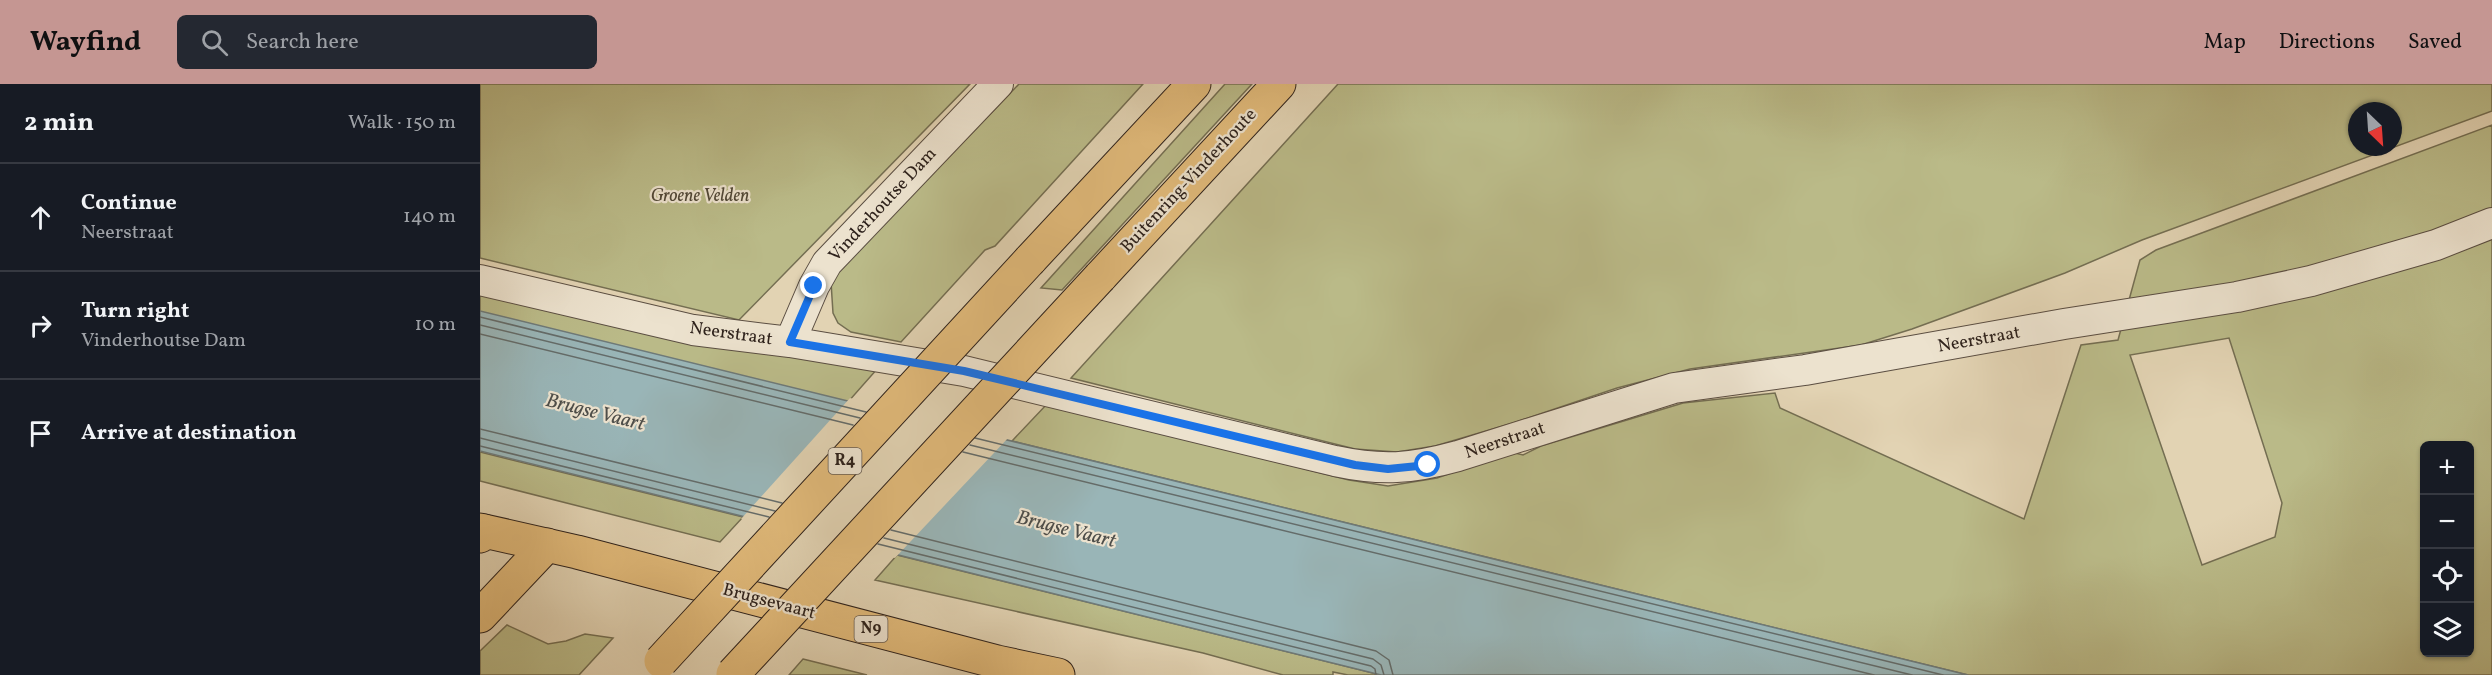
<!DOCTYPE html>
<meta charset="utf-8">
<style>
body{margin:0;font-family:Vollkorn,serif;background:#242831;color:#f1f3f6}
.controls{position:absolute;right:18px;bottom:18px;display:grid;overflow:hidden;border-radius:9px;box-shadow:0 2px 4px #0004}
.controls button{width:54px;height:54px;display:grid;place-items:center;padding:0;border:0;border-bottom:2px solid #363941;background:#171b24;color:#f1f3f6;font:30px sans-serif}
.compass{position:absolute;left:1868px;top:18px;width:54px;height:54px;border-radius:50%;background:#171b24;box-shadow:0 2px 4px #0004;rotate:155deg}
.stop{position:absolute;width:18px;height:18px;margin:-14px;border:4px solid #1a73e8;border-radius:50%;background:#fff}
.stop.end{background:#1a73e8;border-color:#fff;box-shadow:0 2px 6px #0008}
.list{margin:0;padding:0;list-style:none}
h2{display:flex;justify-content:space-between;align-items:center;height:78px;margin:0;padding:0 24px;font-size:26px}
h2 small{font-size:20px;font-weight:400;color:#9ea1a6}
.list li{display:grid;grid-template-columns:39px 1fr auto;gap:18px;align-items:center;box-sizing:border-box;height:108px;padding:0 24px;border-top:2px solid #363941}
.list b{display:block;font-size:22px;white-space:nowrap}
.list p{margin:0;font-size:20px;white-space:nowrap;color:#9ea1a6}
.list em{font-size:20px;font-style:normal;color:#9ea1a6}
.icon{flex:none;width:33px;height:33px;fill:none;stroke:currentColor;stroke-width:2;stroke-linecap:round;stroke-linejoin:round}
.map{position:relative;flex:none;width:2012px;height:591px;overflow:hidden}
header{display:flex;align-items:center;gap:36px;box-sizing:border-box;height:84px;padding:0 30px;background:#c59692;color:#111}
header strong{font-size:28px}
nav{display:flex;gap:33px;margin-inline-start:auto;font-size:21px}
.search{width:420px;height:54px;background:#242831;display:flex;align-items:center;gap:15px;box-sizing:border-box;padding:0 21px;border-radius:9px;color:#9ea1a6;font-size:22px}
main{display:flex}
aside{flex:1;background:#171b24}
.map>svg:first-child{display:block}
.green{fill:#baba88;stroke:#746e52;stroke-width:1.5;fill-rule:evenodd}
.water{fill:#99b5b7;stroke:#6e7a79;stroke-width:1.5}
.pier{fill:#e2d3b3}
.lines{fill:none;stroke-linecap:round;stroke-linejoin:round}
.shore{stroke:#646c6a;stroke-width:1.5}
.minor-casing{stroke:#5b4e42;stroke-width:32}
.primary-casing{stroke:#2e221c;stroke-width:35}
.trunk-casing{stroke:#2e221c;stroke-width:35}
.minor{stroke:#ece2ce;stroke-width:30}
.primary{stroke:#e1ba7a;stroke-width:33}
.trunk{stroke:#e1ba7a;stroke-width:33}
.trunk-bridge-casing{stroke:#2e221c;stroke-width:35;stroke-linecap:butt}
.trunk-bridge{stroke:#e1ba7a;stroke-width:33}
.route{stroke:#1a73e8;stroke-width:8}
.labels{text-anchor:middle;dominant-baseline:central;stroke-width:4.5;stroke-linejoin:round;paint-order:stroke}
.shield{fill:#ece2ce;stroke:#675c51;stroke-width:1.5}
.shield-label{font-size:16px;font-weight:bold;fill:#2e221c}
.street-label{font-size:18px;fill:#2e221c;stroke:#ece2ce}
.park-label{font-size:18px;font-style:italic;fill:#514837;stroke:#ece2ce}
.water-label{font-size:20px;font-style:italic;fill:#4e4e4a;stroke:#ece2ce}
</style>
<header>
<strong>Wayfind</strong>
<div class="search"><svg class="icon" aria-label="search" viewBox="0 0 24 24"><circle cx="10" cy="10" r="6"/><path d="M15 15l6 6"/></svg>Search here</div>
<nav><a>Map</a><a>Directions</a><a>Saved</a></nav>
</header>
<main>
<aside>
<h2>2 min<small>Walk · 150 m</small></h2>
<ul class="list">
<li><svg class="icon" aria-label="ahead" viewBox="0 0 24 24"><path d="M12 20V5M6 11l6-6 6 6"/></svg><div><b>Continue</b><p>Neerstraat</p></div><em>140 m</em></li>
<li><svg class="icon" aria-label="right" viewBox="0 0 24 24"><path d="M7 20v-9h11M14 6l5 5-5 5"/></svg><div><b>Turn right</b><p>Vinderhoutse Dam</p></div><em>10 m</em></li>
<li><svg class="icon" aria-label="arrive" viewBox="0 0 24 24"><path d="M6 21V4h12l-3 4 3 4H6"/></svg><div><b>Arrive at destination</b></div></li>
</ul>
</aside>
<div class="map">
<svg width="2012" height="591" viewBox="0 0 2012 591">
<rect width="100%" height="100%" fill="#e2d3b3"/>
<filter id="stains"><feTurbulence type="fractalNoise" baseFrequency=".00333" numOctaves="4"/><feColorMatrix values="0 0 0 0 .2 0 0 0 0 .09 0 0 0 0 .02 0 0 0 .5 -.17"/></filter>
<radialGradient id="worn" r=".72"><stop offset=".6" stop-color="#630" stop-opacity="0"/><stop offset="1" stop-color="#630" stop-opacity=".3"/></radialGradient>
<path class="green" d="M0 0H490L259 236 0 174Z
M539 0H663L515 162 505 166 421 258 371 248 358 239 353 229 351 198 359 184 416 128Z
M745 0H772L582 206 561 204Z
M858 0H2012V27L1662 156 1585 189 1432 245 1381 261 1210 285 1137 304 1033 339 955 362 917 368 875 365 591 294ZM1877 27H1913V63H1877Z
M2012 41V591H1488L532 357 567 320 869 396 908 402 957 394 1031 368 1043 371 1061 362 1203 319 1295 309 1300 324 1544 435 1601 261 1638 256 1660 176 1676 166ZM1749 254 1802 419 1795 453 1722 481 1650 271ZM1944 362H1990V568H1944Z
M0 210 398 284 368 318 0 228Z
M0 368 263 433 240 458 0 397Z
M417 471 901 591H868L853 588V591H803L723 569 395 496Z
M27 541 68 560 86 557 105 550 133 554 99 591H0V567Z
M323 575 387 591H309Z"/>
<path class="water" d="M0 227 1488 591H901L0 367Z"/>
<path class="pier" d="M370 314 529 353 415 474 261 435Z"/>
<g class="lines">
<path class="shore" d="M0 233 386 328
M0 241 380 334
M0 250 373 341
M0 345 302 419
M0 354 295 427
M495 354 1463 591
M490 361 1432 591
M0 362 289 433
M483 368 1394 591
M411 446 896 567 909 576 913 591
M404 454 893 575 901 581 904 591
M398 460 891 582 895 585 896 591"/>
<defs>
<path id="minor" d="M0 196 213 246 310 258 484 287 855 377C902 387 931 385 978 372L1194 304 1325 286 1584 240 1757 213 1831 197 1956 161 2012 139
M310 258 334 202 347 179 518 0"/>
<path id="primary" d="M0 446 97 468 517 578 578 591"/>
<path id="trunk" d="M550 176 714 0
M620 193 799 0
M0 452 4 447
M0 532 67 461"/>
</defs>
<use href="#minor" class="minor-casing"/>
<use href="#primary" class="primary-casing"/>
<use href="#trunk" class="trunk-casing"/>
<use href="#minor" class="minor"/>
<use href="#primary" class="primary"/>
<use href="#trunk" class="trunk"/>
<defs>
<path id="trunk-bridge" d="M181 577 550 176
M253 590 620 193"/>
</defs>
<use href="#trunk-bridge" class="trunk-bridge-casing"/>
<use href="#trunk-bridge" class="trunk-bridge"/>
</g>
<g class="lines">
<path class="route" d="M334 202 310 258 484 287 875 381 908 385 948 381"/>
</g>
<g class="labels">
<g class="shield">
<rect x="348.5" y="364" width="33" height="26" rx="4.5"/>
<rect x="374.5" y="532" width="33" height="26" rx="4.5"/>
</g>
<g class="shield-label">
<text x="365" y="377">R4</text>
<text x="391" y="545">N9</text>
</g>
<g class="street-label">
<text transform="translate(709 97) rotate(-47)">Buitenring-Vinderhoute</text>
<text transform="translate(403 121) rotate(-47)">Vinderhoutse Dam</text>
<text transform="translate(251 250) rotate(8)">Neerstraat</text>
<text transform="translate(1499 256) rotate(-10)">Neerstraat</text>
<text transform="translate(1025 357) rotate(-18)">Neerstraat</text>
<text transform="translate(289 518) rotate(15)">Brugsevaart</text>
</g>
<g class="park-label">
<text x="220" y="112">Groene Velden</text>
</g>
<g class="water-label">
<text transform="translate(115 329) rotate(14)">Brugse Vaart</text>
<text transform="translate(586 446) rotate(14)">Brugse Vaart</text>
</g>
</g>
<rect width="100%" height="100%" filter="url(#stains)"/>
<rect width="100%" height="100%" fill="url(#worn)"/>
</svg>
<div class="controls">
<button>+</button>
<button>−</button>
<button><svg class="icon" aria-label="locate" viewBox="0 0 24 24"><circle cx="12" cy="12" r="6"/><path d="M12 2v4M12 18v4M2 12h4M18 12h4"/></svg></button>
<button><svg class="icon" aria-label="layers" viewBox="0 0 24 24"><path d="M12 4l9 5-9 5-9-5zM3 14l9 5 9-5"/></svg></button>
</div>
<svg class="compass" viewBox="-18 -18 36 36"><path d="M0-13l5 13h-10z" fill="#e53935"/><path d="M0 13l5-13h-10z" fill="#9ea1a6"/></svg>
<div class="stop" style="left:948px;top:381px"></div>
<div class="stop end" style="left:334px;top:202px"></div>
</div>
</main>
